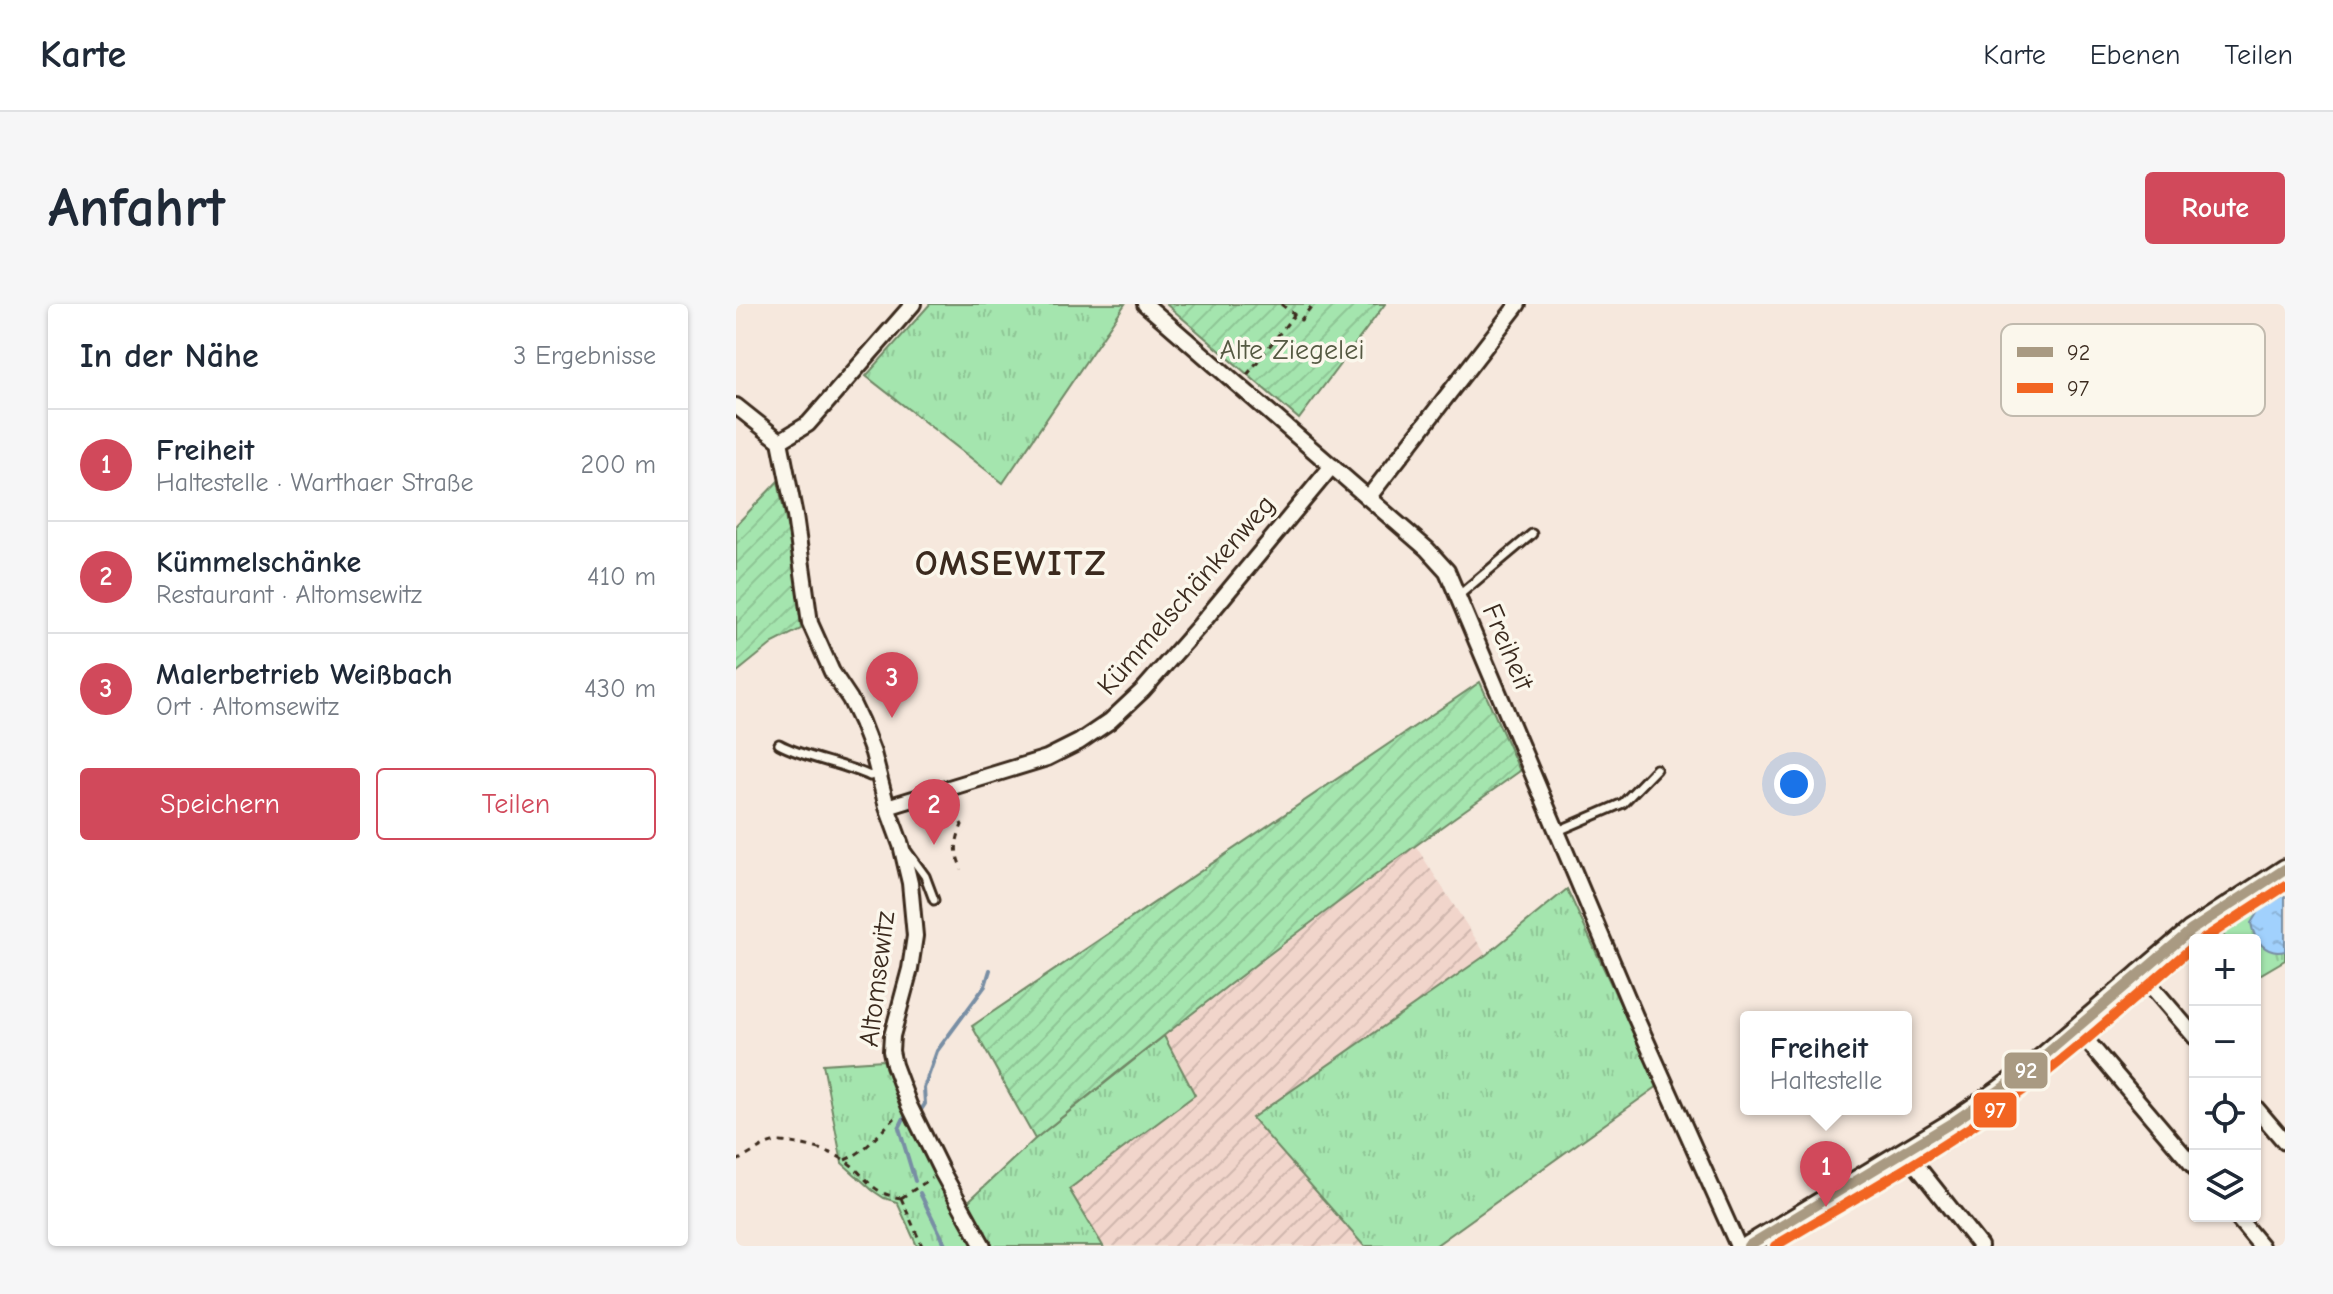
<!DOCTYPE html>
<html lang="de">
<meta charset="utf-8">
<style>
body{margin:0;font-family:"Comic Neue",sans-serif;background:#f6f6f7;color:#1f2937}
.controls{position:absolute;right:24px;bottom:24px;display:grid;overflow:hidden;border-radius:8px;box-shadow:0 2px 6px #0004}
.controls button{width:72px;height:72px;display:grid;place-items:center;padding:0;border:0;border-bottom:2px solid #e0e1e3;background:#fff;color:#1f2937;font:40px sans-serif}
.you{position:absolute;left:1058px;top:480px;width:28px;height:28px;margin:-20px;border:6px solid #fff;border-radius:50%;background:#1a73e8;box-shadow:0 0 0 12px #1a73e833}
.badge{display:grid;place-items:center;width:52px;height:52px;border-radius:50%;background:#d1495b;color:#fff;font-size:26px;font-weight:700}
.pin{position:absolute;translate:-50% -66px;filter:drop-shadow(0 2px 4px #0008)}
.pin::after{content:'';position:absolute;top:42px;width:28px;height:24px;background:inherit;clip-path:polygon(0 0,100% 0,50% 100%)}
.popup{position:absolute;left:1004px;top:707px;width:172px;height:104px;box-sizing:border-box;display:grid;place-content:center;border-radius:8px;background:#fff;filter:drop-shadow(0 2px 6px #0005);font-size:26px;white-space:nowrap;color:#747a83}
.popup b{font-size:30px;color:#1f2937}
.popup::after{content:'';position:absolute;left:50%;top:100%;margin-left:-16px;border:16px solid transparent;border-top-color:#fff}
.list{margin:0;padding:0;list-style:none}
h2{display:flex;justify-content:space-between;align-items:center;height:104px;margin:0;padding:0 32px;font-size:34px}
h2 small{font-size:26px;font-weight:400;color:#747a83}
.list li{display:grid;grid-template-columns:52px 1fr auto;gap:24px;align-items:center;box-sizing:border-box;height:112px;padding:0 32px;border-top:2px solid #e0e1e3}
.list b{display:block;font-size:30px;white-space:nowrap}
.list p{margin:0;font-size:26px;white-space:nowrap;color:#747a83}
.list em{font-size:26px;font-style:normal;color:#747a83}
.actions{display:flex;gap:16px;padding:24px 32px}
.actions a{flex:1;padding:18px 0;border:2px solid #d1495b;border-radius:8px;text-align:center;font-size:28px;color:#d1495b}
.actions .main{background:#d1495b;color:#fff}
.icon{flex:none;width:44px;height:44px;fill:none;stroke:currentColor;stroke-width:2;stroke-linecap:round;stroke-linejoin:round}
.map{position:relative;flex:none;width:1549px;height:942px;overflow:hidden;border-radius:8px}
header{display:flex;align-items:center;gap:48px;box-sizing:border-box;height:112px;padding:0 40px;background:#fff;border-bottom:2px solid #e0e1e3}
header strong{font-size:38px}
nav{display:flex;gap:44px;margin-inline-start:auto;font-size:28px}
.intro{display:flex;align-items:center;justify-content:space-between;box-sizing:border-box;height:192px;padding:0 48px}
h1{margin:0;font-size:56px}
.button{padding:20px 36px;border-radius:8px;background:#d1495b;color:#fff;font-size:28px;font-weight:700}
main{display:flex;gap:48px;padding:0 48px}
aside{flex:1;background:#fff;border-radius:8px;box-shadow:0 2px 6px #0004}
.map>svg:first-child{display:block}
.industrial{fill:url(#industrial-furrows)}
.grass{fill:url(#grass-tufts);stroke:#708866;stroke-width:2}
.garden{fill:url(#garden-furrows);stroke:#708866;stroke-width:2}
.water{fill:url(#water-ripples);stroke:#788ea4;stroke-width:2}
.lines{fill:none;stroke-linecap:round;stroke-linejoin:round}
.stream{stroke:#788ea4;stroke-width:4}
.service-casing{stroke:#3b2a1e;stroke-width:13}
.minor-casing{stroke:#3b2a1e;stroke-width:20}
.tertiary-casing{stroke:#3b2a1e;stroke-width:24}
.path{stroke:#3b2a1e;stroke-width:3;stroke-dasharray:6 6;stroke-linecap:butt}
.service{stroke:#fbf7ec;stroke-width:7}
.minor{stroke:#fbf7ec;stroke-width:14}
.tertiary{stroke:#fbf7ec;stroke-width:18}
.bus-1-casing{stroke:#fbf7ec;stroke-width:16}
.bus-2-casing{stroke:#fbf7ec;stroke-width:16}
.bus-1{stroke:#a99a82;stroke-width:10}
.bus-2{stroke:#f26522;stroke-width:10}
.labels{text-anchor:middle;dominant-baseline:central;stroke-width:7;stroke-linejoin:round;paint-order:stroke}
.park-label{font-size:28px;fill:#555942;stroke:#fbf7ec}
.street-label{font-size:28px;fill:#3b2a1e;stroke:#fbf7ec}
.district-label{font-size:36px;font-weight:bold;letter-spacing:2px;fill:#3b2a1e;stroke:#fbf7ec}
.key{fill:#fbf7ec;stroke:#c1baae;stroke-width:2}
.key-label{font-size:22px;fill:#3b2a1e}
.line-badge{stroke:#fbf7ec;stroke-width:3}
.badge-label{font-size:22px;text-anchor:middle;font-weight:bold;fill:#fff}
</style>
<header>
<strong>Karte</strong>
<nav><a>Karte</a><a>Ebenen</a><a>Teilen</a></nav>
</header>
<div class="intro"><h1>Anfahrt</h1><a class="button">Route</a></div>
<main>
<aside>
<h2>In der Nähe<small>3 Ergebnisse</small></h2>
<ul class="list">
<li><span class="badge">1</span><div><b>Freiheit</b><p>Haltestelle · Warthaer Straße</p></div><em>200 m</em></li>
<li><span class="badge">2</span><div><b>Kümmelschänke</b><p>Restaurant · Altomsewitz</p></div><em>410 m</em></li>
<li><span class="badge">3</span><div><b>Malerbetrieb Weißbach</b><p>Ort · Altomsewitz</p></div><em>430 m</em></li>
</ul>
<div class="actions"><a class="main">Speichern</a><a>Teilen</a></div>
</aside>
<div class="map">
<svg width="1549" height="942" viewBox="0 0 1549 942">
<defs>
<pattern id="industrial-furrows" width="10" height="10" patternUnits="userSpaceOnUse" patternTransform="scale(2)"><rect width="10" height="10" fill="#f1d5cb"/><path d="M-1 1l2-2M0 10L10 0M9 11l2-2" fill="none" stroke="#d0b7ae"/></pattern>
<pattern id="grass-tufts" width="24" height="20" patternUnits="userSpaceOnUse" patternTransform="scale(2)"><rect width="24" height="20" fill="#a4e5ae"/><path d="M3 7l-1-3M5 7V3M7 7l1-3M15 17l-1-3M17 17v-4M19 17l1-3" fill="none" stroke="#8ec595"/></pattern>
<pattern id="garden-furrows" width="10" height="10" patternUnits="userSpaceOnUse" patternTransform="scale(2)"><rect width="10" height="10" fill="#a4e5ae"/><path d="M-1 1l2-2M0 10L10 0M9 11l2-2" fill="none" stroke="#8ec595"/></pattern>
<pattern id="water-ripples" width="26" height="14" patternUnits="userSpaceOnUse" patternTransform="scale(2)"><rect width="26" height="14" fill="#a1d1fd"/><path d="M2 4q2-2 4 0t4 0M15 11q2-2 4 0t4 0" fill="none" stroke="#8cb4d8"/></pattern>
</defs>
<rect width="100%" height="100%" fill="#f6e8dd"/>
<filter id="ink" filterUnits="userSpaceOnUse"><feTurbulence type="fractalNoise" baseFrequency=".0125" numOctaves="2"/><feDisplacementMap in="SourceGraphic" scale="16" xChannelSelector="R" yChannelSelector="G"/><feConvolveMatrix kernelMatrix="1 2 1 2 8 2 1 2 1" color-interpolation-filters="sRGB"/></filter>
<g filter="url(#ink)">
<path class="industrial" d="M679 541 750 651 516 814 628 942H367L333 885 459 791 428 732Z"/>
<path class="grass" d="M194 0H389L267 179 130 72Z
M1549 580V656L1520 673 1519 636H1491L1486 629 1495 622 1497 611Z
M831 585 922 782 699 942H628L516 814 750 651Z
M428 732 459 791 333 885 367 942H181L161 898 148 894 136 886 106 859 87 760 147 756 223 906 299 835Z"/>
<path class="garden" d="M430 0H649L563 115Z
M42 177 58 257 65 325 37 339 0 369V221Z
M744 378 784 467C619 583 455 707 299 835L236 722Z"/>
<path class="water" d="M1549 591V647C1530 652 1518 636 1515 619L1523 606Z"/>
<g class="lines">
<path class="stream" d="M185 806 189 800 188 784 201 747 249 682 254 666
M168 814 163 824 179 877
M184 889 210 942"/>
<defs>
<path id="service" d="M722 292 796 230
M43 440C68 454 106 459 134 472L141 469
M822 527 887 499 920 465
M170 546 189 572 198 596"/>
<path id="minor" d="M409 0 691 245 711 267 899 712 1002 942
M0 102 44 137 59 212 74 319 96 368 114 395 125 418 137 449 151 503 165 541 174 579 179 632 174 665 156 732 155 747 158 761 173 801 206 868 247 942
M44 137 72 120 177 0
M632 194 782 0
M151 503 311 454 343 438 374 417 407 386 465 320 596 162
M1403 668 1459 733
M1340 724 1459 864
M1519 803 1549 838
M1169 847 1244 942
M1500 912 1525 942"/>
<path id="tertiary" d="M1012 942 1217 818 1261 788 1295 763 1454 627 1549 565"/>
</defs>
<use href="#service" class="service-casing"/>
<use href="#minor" class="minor-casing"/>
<use href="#tertiary" class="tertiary-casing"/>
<path class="path" d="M545 0 565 16 577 0
M511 71 558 11
M213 498 226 521C219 538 218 549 226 565
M109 856C133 846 144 827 163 810
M0 857C14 852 30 837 45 838 64 839 94 846 110 857 132 873 133 889 165 894
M165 894 186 942
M165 894 196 874"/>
<use href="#service" class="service"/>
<use href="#minor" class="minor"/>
<use href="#tertiary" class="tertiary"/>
<defs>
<path id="bus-1" d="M1012 942 1217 818 1261 788 1295 763 1454 627 1549 565"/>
<path id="bus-2" d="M1466 636 1549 582
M1039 942C1117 895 1198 851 1272 797 1338 750 1397 694 1459 641"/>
</defs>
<use href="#bus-1" class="bus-1-casing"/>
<use href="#bus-2" class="bus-2-casing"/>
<use href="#bus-1" class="bus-1"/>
<use href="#bus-2" class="bus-2"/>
</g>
</g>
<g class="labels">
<g class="park-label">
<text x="556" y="46">Alte Ziegelei</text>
</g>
<g class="street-label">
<text transform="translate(450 291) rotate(-49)">Kümmelschänkenweg</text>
<text transform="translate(772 343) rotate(67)">Freiheit</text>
<text transform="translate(141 675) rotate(-83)">Altomsewitz</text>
</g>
<g class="district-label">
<text x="275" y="259">OMSEWITZ</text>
</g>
</g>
<rect x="1265" y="20" width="264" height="92" rx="12" class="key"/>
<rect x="1281" y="43" width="36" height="10" fill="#a99a82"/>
<rect x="1281" y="79" width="36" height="10" fill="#f26522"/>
<g class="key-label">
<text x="1331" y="56">92</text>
<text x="1331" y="92">97</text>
</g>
<g class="line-badge">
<rect x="1267" y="747" width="46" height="39" rx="8" fill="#a99a82"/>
<rect x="1236" y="787" width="46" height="38" rx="8" fill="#f26522"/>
</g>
<g class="badge-label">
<text x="1290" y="774">92</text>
<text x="1259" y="814">97</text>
</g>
</svg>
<div class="controls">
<button>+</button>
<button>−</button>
<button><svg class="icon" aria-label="locate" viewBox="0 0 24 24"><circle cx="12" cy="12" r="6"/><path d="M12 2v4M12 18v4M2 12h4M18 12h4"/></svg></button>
<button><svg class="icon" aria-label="layers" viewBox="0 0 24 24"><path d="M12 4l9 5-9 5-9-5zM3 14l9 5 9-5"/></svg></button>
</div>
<div class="you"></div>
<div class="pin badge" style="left:1090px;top:903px">1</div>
<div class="popup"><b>Freiheit</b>Haltestelle</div>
<div class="pin badge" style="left:198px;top:541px">2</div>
<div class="pin badge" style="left:156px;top:414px">3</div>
</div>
</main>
